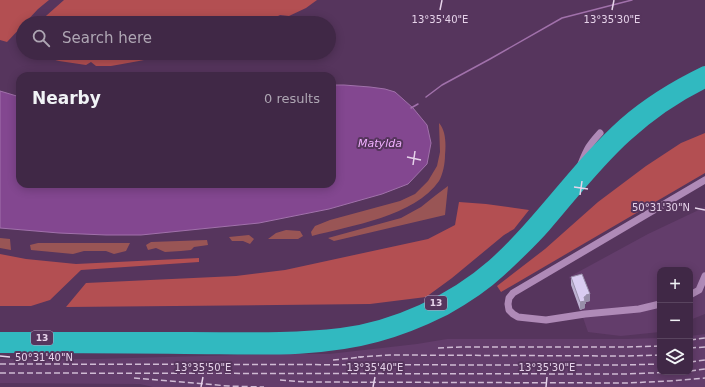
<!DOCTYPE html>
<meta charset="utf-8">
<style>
body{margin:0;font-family:"DejaVu Sans",sans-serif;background:#47304d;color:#f1f3f6}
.controls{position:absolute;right:12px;bottom:12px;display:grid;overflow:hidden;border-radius:8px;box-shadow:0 2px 10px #0003}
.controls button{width:36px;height:36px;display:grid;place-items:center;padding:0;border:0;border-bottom:1px solid #59445f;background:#402846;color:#f1f3f6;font:20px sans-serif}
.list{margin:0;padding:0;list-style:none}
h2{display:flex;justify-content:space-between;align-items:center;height:52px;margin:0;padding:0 16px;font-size:17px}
h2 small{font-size:13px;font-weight:400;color:#aea6b3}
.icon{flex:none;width:22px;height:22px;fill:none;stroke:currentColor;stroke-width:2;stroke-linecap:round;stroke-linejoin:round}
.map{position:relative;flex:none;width:705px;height:387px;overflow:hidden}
.search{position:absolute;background:#402846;box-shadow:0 2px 10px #0003;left:16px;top:16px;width:320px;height:44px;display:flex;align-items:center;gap:10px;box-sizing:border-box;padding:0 14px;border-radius:22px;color:#aea6b3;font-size:15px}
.panel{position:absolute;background:#402846;box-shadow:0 2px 10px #0003;left:16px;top:72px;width:320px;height:116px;border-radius:12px}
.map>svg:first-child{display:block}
.built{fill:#633d6b}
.green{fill:#955}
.forest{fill:#b34f52}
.water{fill:#834790;stroke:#a171ab}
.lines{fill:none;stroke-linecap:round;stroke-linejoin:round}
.stream{stroke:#a171ab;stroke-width:1.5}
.minor{stroke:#af8ab7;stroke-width:7}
.highway{stroke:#31b9c0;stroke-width:12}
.rail{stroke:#d0bbd4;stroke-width:1.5;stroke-dasharray:6 3;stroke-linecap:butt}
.wall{fill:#bbafcf}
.shaded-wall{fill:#988fa9}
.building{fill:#d9ccf1;stroke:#988fa9}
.ticks{fill:none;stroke:#e6d3ea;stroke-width:1.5}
.labels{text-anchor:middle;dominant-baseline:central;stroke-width:4;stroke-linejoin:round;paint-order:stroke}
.shield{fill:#56355d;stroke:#bba4c0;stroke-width:1}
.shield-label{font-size:9px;font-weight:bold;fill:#e6d3ea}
.water-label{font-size:11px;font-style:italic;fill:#f1b0ff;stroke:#56355d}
.ticks-label{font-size:10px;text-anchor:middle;fill:#e6d3ea;stroke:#56355d;stroke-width:4;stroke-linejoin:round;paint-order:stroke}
</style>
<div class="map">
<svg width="705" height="387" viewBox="0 0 705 387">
<rect width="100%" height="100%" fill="#56355d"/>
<path class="built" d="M705 207V314L690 320V270H660V332L621 336 588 332 569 277 648 234Z
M705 334V387H153L140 384 0 383V359H96L272 354H329L417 344 447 339H626L660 338V372H690V336Z"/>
<path class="green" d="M439 123C446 131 446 144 445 155 445 163 443 174 439 181 415 216 350 226 312 236L311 232 315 226 330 220 400 201 415 194 428 181 437 166 440 152Z
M448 186 445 215 334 241 328 238 401 218 421 207 436 195Z
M286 230 300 231 303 236 298 239H268L276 233Z
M249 235 254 239 250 244 243 241H232L229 237Z
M0 238 10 239 11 250 0 248Z
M207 240 208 245 194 247 191 250 181 251 165 252 156 248 148 250 146 245 151 242Z
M38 243H130L126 251 114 254 106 251H84L73 254 31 250 30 245Z"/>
<path class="forest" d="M0 0H49L38 9 25 23H23V25L7 42 0 40Z
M64 0H317L306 8 289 16 280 15 265 23H38Z
M29 53H179L139 61 111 66H96L91 62 86 65 59 61Z
M705 133V173L501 292 497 286 545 249 598 202 646 166 681 143Z
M459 202 486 204 529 210 514 229 504 235 452 278 426 297 370 304 66 307 86 283 236 276 285 270 428 239 455 225Z
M0 254 26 259 76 264 199 258V262L81 270 50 300 31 306H0Z"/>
<path class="water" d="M332 85H344L370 87 385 89 395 92 413 108 427 125 431 143 427 164 408 184 382 194 329 209 259 223 141 235H106L59 233 0 228V91L20 97V184H332Z"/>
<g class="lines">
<path class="stream" d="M426 97 442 85 490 59 562 18 632 0
M411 108 418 104"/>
<path class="minor" d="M581 164C587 149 589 145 600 133
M690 295 699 290 705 276
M660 304 639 309 585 314 546 320 518 317 513 314 509 310 508 304 509 298 513 293 705 180"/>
<path class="highway" d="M0 338C63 338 126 338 189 338 239 338 291 340 341 334 395 327 452 301 493 265 541 222 576 167 624 124 648 103 676 86 705 72
M0 347C62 347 123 347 185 348 247 348 316 353 377 336 400 330 422 321 444 310 464 299 483 287 500 271 515 257 531 242 545 226 571 196 596 163 626 136 649 115 676 96 705 82"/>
<path class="rail" d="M690 340 705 338
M438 348 461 347H625L660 346
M690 348 705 347
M358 357 390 355 625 356 660 355
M333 360 363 357
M690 362 705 360
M0 364 512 365H625L660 364
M690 371 705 369
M0 373 625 374 677 372
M134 378 228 386 264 387
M280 380 306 382 627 383 669 381 705 378"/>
</g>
<path class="wall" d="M571 277 590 301 586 302V304H585V308L580 310 571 285Z"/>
<path class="shaded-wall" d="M590 294V301L586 302V304H585V308L580 310V302L586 295Z"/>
<path class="building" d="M582 274 590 294 586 295V296L584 297 585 301 580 302 571 277Z"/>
<path class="ticks" d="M440 10 442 0M612 10 614 0M407 157 421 160M413 165 415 151M574 187 588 189M580 195 582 181M695 208 705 210M0 356 10 357M201 387 203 377M373 387 375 377M546 387 547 377"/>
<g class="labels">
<g class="shield">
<rect x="425" y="296" width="22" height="14" rx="3"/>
<rect x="31" y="331" width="22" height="14" rx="3"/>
</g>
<g class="shield-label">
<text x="436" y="303">13</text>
<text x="42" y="338">13</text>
</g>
<g class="water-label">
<text x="380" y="143">Matylda</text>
</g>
</g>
<g class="ticks-label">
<text x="440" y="23">13°35'40"E</text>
<text x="612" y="23">13°35'30"E</text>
<text x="661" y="211">50°31'30"N</text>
<text x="44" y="361">50°31'40"N</text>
<text x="203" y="371">13°35'50"E</text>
<text x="375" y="371">13°35'40"E</text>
<text x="547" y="371">13°35'30"E</text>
</g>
</svg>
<div class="controls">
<button>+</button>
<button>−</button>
<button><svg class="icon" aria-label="layers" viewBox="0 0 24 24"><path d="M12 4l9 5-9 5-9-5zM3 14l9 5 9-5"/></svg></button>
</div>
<div class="search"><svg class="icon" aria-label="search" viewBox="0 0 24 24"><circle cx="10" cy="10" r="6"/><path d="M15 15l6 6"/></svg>Search here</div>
<section class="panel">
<h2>Nearby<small>0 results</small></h2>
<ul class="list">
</ul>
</section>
</div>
